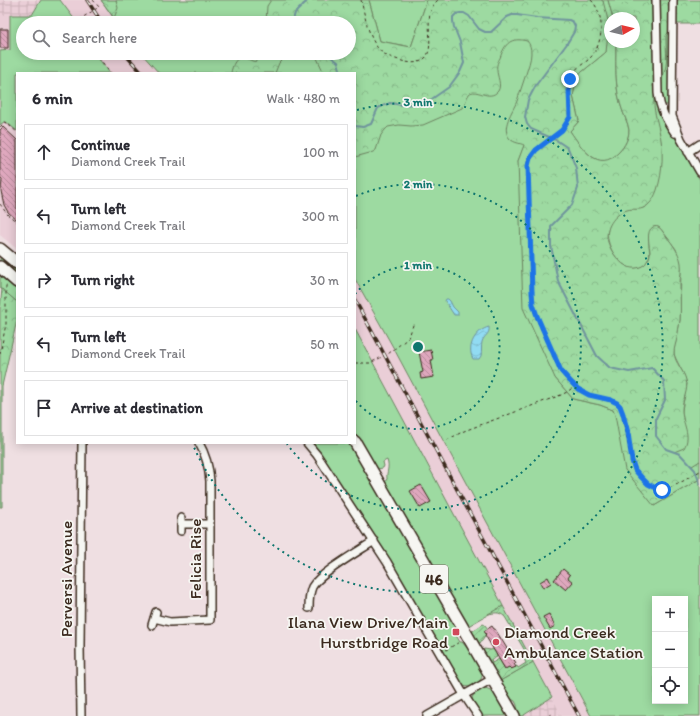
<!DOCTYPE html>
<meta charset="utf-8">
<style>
body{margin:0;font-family:Itim,sans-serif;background:#f7f7f7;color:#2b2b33}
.controls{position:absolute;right:12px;bottom:12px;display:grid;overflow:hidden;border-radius:0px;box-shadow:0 2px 10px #0003}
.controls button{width:36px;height:36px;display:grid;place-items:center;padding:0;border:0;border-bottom:1px solid #e1e1e2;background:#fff;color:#2b2b33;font:20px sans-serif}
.compass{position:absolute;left:604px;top:12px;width:36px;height:36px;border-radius:50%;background:#fff;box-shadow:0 2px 10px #0003;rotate:82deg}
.stop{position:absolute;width:12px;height:12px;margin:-9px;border:3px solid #1a73e8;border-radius:50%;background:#fff}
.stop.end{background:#1a73e8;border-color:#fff;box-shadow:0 1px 4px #0008}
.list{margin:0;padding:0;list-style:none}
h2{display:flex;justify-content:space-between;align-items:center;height:52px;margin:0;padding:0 16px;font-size:17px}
h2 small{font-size:13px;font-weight:400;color:#7c7c81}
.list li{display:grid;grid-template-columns:26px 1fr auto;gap:12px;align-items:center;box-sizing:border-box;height:56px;margin:0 8px 8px;padding:0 8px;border:1px solid #e1e1e2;border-radius:0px}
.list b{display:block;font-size:15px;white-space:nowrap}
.list p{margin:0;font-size:13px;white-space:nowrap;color:#7c7c81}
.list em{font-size:13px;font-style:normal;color:#7c7c81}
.icon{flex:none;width:22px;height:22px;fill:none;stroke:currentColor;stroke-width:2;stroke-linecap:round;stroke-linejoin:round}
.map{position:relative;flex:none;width:700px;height:716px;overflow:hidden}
.search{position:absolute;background:#fff;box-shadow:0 2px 10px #0003;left:16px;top:16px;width:340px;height:44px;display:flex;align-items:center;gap:10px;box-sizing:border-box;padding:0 14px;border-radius:22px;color:#7c7c81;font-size:15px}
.panel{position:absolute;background:#fff;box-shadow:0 2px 10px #0003;left:16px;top:72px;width:340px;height:372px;border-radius:0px}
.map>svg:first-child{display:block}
.built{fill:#eaced7}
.industrial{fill:url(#industrial-grid)}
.grass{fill:#9ddaa1;stroke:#6c8260;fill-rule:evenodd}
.forest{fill:url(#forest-crowns);stroke:#6c8260}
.garden{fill:url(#garden-furrows);stroke:#6c8260}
.water{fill:url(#water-waves);stroke:#6f949d}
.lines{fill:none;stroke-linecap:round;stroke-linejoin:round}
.stream{stroke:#6f949d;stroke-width:2}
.building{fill:url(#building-back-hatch);stroke:#3b2a1e}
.minor-casing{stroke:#3b2a1e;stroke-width:10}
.primary-casing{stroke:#3b2a1e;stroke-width:14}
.path{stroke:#3b2a1e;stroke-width:1;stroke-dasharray:3 3;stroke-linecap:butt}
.minor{stroke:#f6f6f2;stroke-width:7}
.primary{stroke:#f6f6f2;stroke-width:11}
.rail-casing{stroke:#3b2a1e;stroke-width:3.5}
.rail{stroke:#f6f6f2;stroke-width:2;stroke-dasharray:6;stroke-linecap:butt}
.route{stroke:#1a73e8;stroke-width:5}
.ring{fill:none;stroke:#0f766e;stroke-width:2;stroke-dasharray:2 4}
.poi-dot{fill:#d1495b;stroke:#f6f6f2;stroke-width:1.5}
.labels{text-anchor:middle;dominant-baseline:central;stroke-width:3.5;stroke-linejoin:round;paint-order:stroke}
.shield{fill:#f6f6f2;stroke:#73675e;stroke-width:1}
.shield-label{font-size:16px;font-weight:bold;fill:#3b2a1e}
.street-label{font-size:17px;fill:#3b2a1e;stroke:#f6f6f2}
.poi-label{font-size:17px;fill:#3b2a1e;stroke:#f6f6f2;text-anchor:end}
.centre{fill:#0f766e;stroke:#f6f6f2;stroke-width:2}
.ring-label{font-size:12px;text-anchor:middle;font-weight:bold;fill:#0f766e;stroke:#f6f6f2;stroke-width:3.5;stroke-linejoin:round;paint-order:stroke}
</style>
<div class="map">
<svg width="700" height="716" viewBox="0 0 700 716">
<defs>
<pattern id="industrial-grid" width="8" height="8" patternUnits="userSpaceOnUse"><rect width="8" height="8" fill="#eaced7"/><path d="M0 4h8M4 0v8" fill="none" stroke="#cab1b8"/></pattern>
<pattern id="forest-crowns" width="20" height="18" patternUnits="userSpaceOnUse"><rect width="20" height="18" fill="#9ddaa1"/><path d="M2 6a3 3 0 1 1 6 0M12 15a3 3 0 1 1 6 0" fill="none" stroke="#88bb8a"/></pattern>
<pattern id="garden-furrows" width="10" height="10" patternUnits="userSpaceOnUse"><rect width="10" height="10" fill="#9ddaa1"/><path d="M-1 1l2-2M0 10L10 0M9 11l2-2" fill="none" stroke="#88bb8a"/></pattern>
<pattern id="water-waves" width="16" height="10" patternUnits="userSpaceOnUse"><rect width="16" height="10" fill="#91dbf2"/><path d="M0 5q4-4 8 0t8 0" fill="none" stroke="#7ebccf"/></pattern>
<pattern id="building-back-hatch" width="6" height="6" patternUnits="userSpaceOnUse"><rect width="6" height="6" fill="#dfa8be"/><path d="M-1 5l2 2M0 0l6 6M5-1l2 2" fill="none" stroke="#b6899a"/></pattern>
</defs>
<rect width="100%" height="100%" fill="#efdfe2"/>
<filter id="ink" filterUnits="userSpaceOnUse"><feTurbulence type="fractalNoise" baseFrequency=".025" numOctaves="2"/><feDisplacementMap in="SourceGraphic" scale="8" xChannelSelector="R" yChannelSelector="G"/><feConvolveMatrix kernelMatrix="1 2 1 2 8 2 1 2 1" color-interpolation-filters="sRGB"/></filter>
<g filter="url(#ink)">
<path class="built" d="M60 0H101L117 23H23V53H141L159 73H17V249L0 235V15H71Z
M355 279 393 347 591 716H562L503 606 501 602 355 329Z"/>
<path class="industrial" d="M0 0H41L32 15H0Z
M552 697 562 716H524V715Z"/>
<path class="grass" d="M41 0H60L75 20 72 23H23V53H94L110 73H17V131L5 121 0 125V51L10 50V15H32Z
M101 0H308L292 23H117Z
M369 0H427L411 47 380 41Z
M601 0H608L613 18H610V42H616C616 59 615 77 618 94 619 98 620 103 621 106 623 114 628 122 629 130 629 138 625 146 619 152 616 155 613 158 610 160 594 167 577 142 570 131L579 121 573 96 577 76 606 52 603 1Z
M537 18 531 129 518 161 555 378 573 399 600 405 613 410 654 506 698 480 700 484V716H591L393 347 355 279V126ZM655 599H685V701H655Z
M671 28 669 104 667 105H663L659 83C667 69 666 56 666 40V36Z
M141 53H283L327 54 341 73H159Z
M656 90 674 136 700 180V461L692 467 680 454 674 452 683 419 682 411 683 404 687 384 684 375 676 359 674 354V349L677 337 680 320 681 267 676 249 660 228 658 227H654C652 230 650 232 649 235 647 245 654 257 644 265 625 281 595 238 613 219 617 215 623 210 629 209 636 208 641 210 647 206L661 166V142L653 105 654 94Z
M0 253 17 268V277L0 262Z
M0 276 17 290V302L0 288Z
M355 329 501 602 503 606 470 625 467 626 387 487 385 482 387 479C386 471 390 469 387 460L383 462 384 466 383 468 377 469 373 465 355 436Z
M311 443H351L451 617 456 631 454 632 460 642H462C465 646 470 650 473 654 483 669 489 680 469 687L462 686Z
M533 662 552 697 524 715V716H521L517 707V705L515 701 511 699 500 681Z
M483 688C496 688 503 706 509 716H481C473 703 465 697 483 688Z"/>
<path class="forest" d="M101 0H116L118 8 114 18Z
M271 0H369L380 41 411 47 427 0H601L603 1 609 24 606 52 577 76 573 96 579 121 570 131C582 148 598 174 619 152 625 146 629 138 629 130 628 122 623 114 621 106 620 103 619 98 618 94 615 77 616 59 616 42H634V18H613L608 0H671V28L666 36V40C666 51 668 63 664 73 662 82 654 88 654 98 653 109 657 120 659 130 664 149 663 172 657 190 655 196 651 204 645 207 639 211 633 208 627 210 614 214 604 229 608 242 612 255 626 273 640 267 643 266 646 264 647 261 649 259 650 256 650 253 650 246 645 231 653 227 658 225 661 229 663 232 670 241 679 251 681 263 682 270 680 277 680 284 680 296 681 308 680 320 679 326 678 333 677 338 676 343 674 348 674 353 675 363 684 371 686 380 689 390 682 400 682 410 682 424 692 435 684 448L674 452 680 454 692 466 700 461V484L698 480 654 506 625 470 615 415 613 410 600 405 573 399 555 378 523 308 518 161 524 145C520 143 514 143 510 139 500 128 513 111 517 101 520 92 523 83 526 74 528 67 531 60 531 53 531 48 530 44 527 41 511 37 505 43 500 58 498 61 496 66 497 70 497 76 502 85 498 91 489 102 476 87 469 94 466 98 466 104 462 108L423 125 411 126 399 125 388 127 385 130 381 135 376 150 373 152 355 157V73H324L316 56 290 59 284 58 279 63 275 73H231C232 66 236 55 245 58 254 61 257 66 260 53H349V23H266L267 6Z
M675 0H700V24H675Z
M2 289 17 302V320L2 386V507H0V309Z"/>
<path class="garden" d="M503 606 533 662 500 681 483 652 484 649 491 650 493 649 497 655 496 656 497 657 491 660 492 663 499 659 505 669 509 667 511 669 517 666 518 668 526 663 524 659 528 656 505 617C499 611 495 613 488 614Z
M483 624 485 625 488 629 484 631 486 634 480 643H477L471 632Z"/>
<path class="water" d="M446 299H448L450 301 453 307 458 312V315H454L445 301Z
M489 327C490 335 484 335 482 342 481 346 482 352 481 356L479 359H473C466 346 476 330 489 327Z"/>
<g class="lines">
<path class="stream" d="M292 23 295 13 308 0
M283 53 284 57 290 59 327 54 338 62 341 73
M355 126 363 127 371 124 378 108 390 103 402 105 426 103 449 87 460 72 464 63 460 42 454 27 453 21V17L456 14 460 13H464L469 16 479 29 485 32H491L507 17 512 15H517L537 18 569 20 573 22 575 26 574 32 566 45 536 85 528 100 525 117 527 124 531 129 556 140 568 148 576 168 578 188 572 205 551 226V246L558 281 597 356 610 368 629 372 652 368 664 381 665 400 656 418V436L666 449 680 454 695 470 700 484"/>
</g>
<path class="building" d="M0 29H8V48H0Z
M3 127 17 140V220L8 212 4 205 1 191 2 179 0 177V130Z
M431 350 433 360H431L434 377 421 379 420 373 423 372 419 352Z
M421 485 431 502 420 508 410 491Z
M563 569 570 575 568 578 573 582 566 590 554 580Z
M548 577 551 583 543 588 540 582Z
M549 614 555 626 550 629 543 617Z
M492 626 494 629H495L516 663 514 664 516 667 511 669 509 667 505 669 485 635 486 634 484 631Z"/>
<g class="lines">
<defs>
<path id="minor" d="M656 0 658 93C660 109 666 120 675 133
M673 0 672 116 681 139 700 172
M688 152 700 144
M307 443 317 455 387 562 464 695 478 716
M181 518V531
M181 524H210
M309 608C309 601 309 594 312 587 320 573 359 551 374 541
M154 618 170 622 210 620V481C209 467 206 455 199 443
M152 625 156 612
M81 716 80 646 82 443
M427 716 492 679"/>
<path id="primary" d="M0 249 17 263
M0 267 17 282
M355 442 514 716"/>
</defs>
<use href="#minor" class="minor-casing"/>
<use href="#primary" class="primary-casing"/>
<path class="path" d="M361 0C365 16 369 43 383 53 388 57 396 59 402 61 409 63 417 64 423 60 439 48 419 16 438 0
M591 0C605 14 604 42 591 57 585 64 572 69 570 79 566 93 575 110 567 124 558 138 539 143 531 157 529 160 529 163 528 166L531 293C532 296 532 301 533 305 536 320 545 335 551 349 554 357 557 365 561 372 566 378 572 385 578 389 589 397 610 397 618 404 622 407 623 415 624 420 629 440 628 465 644 480 649 484 655 490 662 490 672 489 691 476 700 471
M74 23 99 7 93 0
M95 53 111 73
M0 127 5 122 17 132
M0 204 7 214 17 222
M0 354 6 324V285
M355 363H370L388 354 407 339 410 334 414 322
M447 440 464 431 561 395 567 392 575 386
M446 650 461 641
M549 716 552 714"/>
<use href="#minor" class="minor"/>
<use href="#primary" class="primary"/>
<defs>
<path id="rail" d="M87 0 102 23
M124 53 142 73
M355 300 579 716"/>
</defs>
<use href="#rail" class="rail-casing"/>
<use href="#rail" class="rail"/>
</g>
</g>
<g class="lines" filter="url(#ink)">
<path class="route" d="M570 79 569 90 570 117 562 130 536 150 530 158 528 166 532 292 533 304 537 316 561 371 570 381 578 389 589 395 611 400 617 403 620 406 623 414 628 433 632 461 635 470 642 478 648 484 656 488 662 490"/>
</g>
<g class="ring">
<path d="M355 294A82 82 0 1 1 355 400"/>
<path d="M356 196A163 163 0 1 1 287 444"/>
<path d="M357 110A245 245 0 1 1 193 445"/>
</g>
<g class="poi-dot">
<rect x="452" y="628" width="8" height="8" rx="2"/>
<circle cx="496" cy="642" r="4"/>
</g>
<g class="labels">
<rect class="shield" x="420" y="565" width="28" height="28" rx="3"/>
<g class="shield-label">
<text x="434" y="579">46</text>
</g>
<g class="street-label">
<text transform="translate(195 559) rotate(-90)">Felicia Rise</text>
<text transform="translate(66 579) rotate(-90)">Perversi Avenue</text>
</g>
<g class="poi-label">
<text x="448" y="622">Ilana View Drive/Main<tspan x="448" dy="20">Hurstbridge Road</tspan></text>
<text x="504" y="632" text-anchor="start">Diamond Creek<tspan x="504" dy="20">Ambulance Station</tspan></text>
</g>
</g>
<circle cx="418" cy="347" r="6" class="centre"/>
<g class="ring-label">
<text x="418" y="106">3 min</text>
<text x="418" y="188">2 min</text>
<text x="418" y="269">1 min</text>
</g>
</svg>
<div class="controls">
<button>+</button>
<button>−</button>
<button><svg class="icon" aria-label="locate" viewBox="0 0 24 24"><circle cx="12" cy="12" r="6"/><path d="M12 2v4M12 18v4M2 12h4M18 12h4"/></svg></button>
</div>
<svg class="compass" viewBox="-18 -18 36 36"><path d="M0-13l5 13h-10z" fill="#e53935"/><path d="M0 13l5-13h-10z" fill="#7c7c81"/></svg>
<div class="stop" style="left:662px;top:490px"></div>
<div class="stop end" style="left:570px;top:79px"></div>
<div class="search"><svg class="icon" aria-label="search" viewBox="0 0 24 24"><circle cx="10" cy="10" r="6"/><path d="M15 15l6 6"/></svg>Search here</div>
<section class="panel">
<h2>6 min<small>Walk · 480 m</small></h2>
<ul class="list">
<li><svg class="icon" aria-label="ahead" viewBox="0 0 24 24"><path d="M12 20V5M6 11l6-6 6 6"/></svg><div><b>Continue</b><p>Diamond Creek Trail</p></div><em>100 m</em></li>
<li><svg class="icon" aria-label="left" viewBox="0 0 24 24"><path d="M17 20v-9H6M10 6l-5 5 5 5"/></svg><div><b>Turn left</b><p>Diamond Creek Trail</p></div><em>300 m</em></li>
<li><svg class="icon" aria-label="right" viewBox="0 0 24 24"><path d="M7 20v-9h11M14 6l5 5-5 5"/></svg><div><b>Turn right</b></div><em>30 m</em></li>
<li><svg class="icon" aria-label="left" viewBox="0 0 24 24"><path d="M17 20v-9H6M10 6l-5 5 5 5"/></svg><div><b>Turn left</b><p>Diamond Creek Trail</p></div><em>50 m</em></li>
<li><svg class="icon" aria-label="arrive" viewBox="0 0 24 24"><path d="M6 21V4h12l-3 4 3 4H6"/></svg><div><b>Arrive at destination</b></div></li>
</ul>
</section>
</div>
